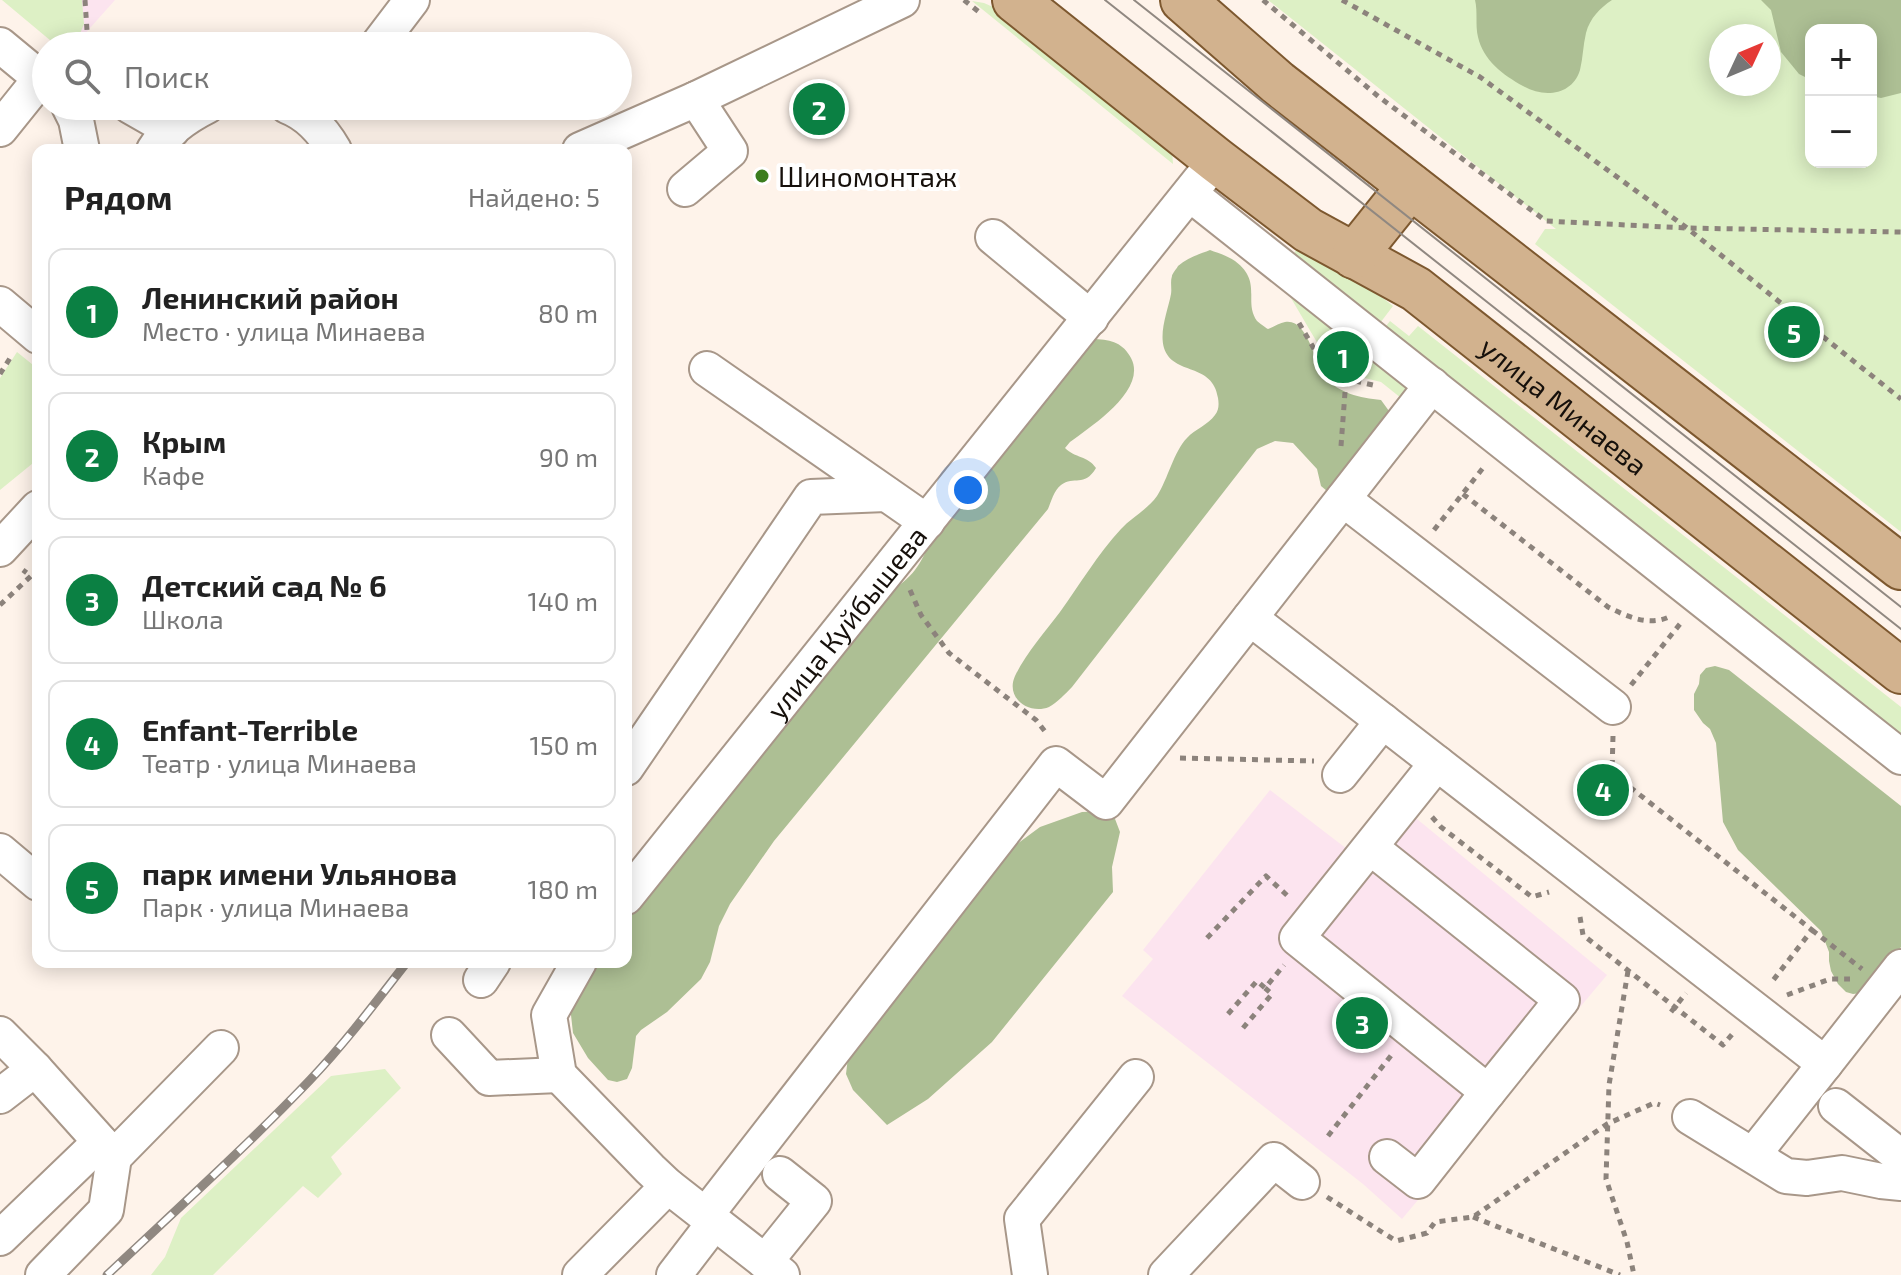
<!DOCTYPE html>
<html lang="ru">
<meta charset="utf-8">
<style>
body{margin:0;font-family:"Exo 2",sans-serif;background:#f6f6f6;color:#222}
.controls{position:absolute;right:24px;top:24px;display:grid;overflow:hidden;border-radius:16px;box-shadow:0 4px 20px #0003}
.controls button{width:72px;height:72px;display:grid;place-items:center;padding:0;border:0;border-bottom:2px solid #e0e0e0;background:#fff;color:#222;font:40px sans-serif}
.compass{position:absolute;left:1709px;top:24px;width:72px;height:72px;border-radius:50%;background:#fff;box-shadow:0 4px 20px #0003;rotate:46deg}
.you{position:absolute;left:968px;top:490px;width:28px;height:28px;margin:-20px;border:6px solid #fff;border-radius:50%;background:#1a73e8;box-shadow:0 0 0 12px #1a73e833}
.badge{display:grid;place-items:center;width:52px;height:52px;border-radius:50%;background:#0b8043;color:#fff;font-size:26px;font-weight:700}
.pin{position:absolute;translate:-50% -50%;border:4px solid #fff;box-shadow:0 2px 8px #0006}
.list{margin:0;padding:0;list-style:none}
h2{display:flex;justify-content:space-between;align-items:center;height:104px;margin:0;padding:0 32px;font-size:34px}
h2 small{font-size:26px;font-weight:400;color:#767676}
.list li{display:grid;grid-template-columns:52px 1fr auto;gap:24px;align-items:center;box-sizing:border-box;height:128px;margin:0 16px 16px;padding:0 16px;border:2px solid #e0e0e0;border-radius:16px}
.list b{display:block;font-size:30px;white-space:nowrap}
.list p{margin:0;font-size:26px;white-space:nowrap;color:#767676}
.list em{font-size:26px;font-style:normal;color:#767676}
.icon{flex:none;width:44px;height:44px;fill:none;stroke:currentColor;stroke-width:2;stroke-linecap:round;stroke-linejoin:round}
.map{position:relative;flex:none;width:1901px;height:1275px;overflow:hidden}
.search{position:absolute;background:#fff;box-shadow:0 4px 20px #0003;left:32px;top:32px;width:600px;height:88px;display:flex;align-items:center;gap:20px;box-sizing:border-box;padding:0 28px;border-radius:44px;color:#767676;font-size:30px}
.panel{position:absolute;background:#fff;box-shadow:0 4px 20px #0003;left:32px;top:144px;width:600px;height:824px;border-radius:16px}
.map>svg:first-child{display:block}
.education{fill:#fce4ef}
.green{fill:#ddf0c5;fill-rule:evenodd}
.forest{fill:#adbf94}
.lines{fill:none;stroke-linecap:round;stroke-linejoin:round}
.minor-casing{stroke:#a89789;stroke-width:38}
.major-casing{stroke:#7d582f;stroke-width:48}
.path{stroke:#8c837c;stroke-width:5;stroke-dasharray:6 6;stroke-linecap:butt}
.minor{stroke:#fff;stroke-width:34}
.major{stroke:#d2b28e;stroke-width:44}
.tram{stroke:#908881;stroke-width:2}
.rail-casing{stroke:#908881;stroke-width:9}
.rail{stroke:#fff;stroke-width:6;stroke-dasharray:18;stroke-linecap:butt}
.poi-dot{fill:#3b7d1e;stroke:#fff;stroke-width:3}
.labels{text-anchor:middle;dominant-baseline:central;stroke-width:8;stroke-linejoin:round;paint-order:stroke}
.poi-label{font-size:28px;fill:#16100b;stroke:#fff;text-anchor:start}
.street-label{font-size:28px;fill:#16100b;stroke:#fff}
</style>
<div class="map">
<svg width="1901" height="1275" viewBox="0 0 1901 1275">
<rect width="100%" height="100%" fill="#fef3ea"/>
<path class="education" d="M12 0H115L74 46Z
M1270 790 1347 849 1389 796 1607 975 1402 1219 1363 1184 1122 996 1153 959 1143 950Z"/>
<path class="green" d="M2 0H82L84 24 75 46H57Z
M1268 0H1901V532L1535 244 1545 229H1556ZM1811 30H1871V162H1811ZM1721 36H1769V84H1721Z
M972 1 984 3 993 7 1046 44 1172 151 1173 164Z
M1316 245 1393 306 1374 331 1295 260 1294 254 1298 246Z
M1288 293 1365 343 1347 373 1325 356Z
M1390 321 1409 336 1418 326 1901 707V745L1379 335Z
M1370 347 1409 388 1406 402 1381 382 1352 375Z
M17 352 38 369V459L0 490V378Z
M385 1069 401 1088 331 1157 342 1174 318 1198 303 1186 213 1275H151L165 1257 181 1218 331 1076Z"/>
<path class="forest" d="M1475 0H1612C1600 8 1590 18 1586 33 1583 45 1583 58 1580 70 1572 96 1543 98 1523 86 1503 75 1483 60 1478 37 1475 25 1478 12 1475 0Z
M1761 0H1901V93L1881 98 1871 96V30H1811V80L1799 74 1781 52 1771 10Z
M1210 250C1218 253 1228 256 1235 261 1263 282 1243 301 1257 321 1258 322 1266 328 1268 329 1273 327 1280 323 1285 322 1308 318 1314 362 1324 376 1338 393 1360 398 1381 400L1389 411 1390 416 1335 491H1327L1321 486 1317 469 1293 443 1275 441 1257 449 1072 687C1065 694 1058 702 1049 707 1029 715 1005 698 1015 676 1026 653 1045 632 1060 612 1080 584 1098 554 1121 529 1132 517 1147 510 1157 496 1168 479 1174 451 1187 438 1195 429 1208 425 1215 415 1219 410 1219 404 1218 398 1213 362 1173 376 1164 348 1159 331 1168 310 1171 294 1172 288 1170 282 1172 276 1172 274 1177 268 1178 266 1187 258 1200 254 1210 250Z
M1095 339C1112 340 1123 343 1131 358 1148 390 1090 427 1070 442L1065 448C1075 458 1088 456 1096 468 1084 488 1074 475 1061 485 1054 490 1051 502 1048 509L774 841 730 904 719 926 710 962 701 979 667 1012 641 1030 636 1036 632 1068 627 1079 617 1082 608 1080 588 1058 573 1033 569 997 584 962H626V912L886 593C913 579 921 564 932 537L1073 355Z
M1715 666 1729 670 1901 806V947L1879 981 1862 993 1853 994 1846 992 1838 984 1831 971 1829 961V952L1821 931 1738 850 1723 822 1716 743 1710 729 1703 723 1694 710V694L1699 684 1700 675 1706 668Z
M1112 811 1120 832 1112 867 1113 892 992 1042 928 1099 887 1125 853 1090 846 1074 849 1049 1006 852 1040 827 1082 812Z"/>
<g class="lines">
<defs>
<g id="minor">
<path d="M0 45 46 83"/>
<path d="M377 46 412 0"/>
<path d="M69 106 76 120 82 150"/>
<path d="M130 106 172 130"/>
<path d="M287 106C308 114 323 131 334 150"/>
<path d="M0 129 41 78"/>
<path d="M154 150C166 131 187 116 207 106"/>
<path d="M580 150 696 99 902 0"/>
<path d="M685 189 730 151 696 99"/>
<path d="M1190 194 1901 757"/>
<path d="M993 237 1091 318"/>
<path d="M0 304 38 336"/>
<path d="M707 369 927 522"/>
<path d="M1343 499 1613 707"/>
<path d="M0 549 38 508"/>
<path d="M1250 618 1825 1064 1901 967"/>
<path d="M626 768 811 497 886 494"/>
<path d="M1340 775 1383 721"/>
<path d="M1370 847 1562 1000 1488 1092 1297 938 1437 763"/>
<path d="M0 851 38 883"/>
<path id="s1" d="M626 897 1216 160"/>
<path d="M579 962 549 1015 559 1075 650 1169 668 1186 782 1275"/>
<path d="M481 980 493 962"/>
<path d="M0 1034 35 1069 0 1096"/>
<path d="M449 1035 489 1078 559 1075"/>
<path d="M35 1069 114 1157 221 1048"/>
<path d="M1836 1106 1901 1157"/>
<path d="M1690 1117 1786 1176 1807 1178 1842 1173 1881 1181 1901 1183"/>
<path d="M1753 1155 1825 1064"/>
<path d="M1387 1157 1418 1181 1488 1092"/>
<path d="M705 1216 1056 764 1106 802 1432 385"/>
<path d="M0 1238 100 1142"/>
<path d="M765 1262 814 1201 780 1174"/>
<path d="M43 1275 106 1210 114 1157"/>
<path d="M580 1275 668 1186"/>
<path d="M674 1275 714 1223"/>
<path d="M1030 1275 1022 1219 1136 1077"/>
<path d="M1166 1275 1274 1160 1302 1182"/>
</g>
<g id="major">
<path id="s2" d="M1015 0 1216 160 1308 230 1416 289 1901 671"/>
<path d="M1183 0 1278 83 1901 567"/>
<path d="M1354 256 1410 186"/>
</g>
</defs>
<use href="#minor" class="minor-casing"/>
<use href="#major" class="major-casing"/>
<path class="path" d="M85 0 88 46
M964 0 979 12
M1263 0 1379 97 1546 221 1687 228 1901 232
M1342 0 1480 77 1687 228 1901 399
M1299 323 1320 359 1346 379 1377 386
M0 374 12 355
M1341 446 1346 379 1356 363
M1463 494 1608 607C1628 617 1650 627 1671 616
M1434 530 1483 468
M910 590 921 615 949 653 1036 720 1047 734
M0 605 31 576 23 570
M1631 685 1680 624
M1613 736 1612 773 1812 930 1771 983
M1180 758 1314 761
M1432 817 1441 827 1532 897 1549 892
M1580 917 1583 935 1723 1045 1734 1032
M1812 930 1862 969
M1207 938 1266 876 1291 899
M1628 971 1609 1085 1606 1179 1627 1242 1634 1275
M1787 995 1830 979H1850
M1671 1012 1686 993
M1228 1014 1257 981 1265 988 1284 965
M1243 1028 1272 994 1265 988
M1328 1136 1393 1053
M1327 1197 1396 1241 1427 1233 1435 1222 1473 1217 1607 1124 1654 1103 1660 1105
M1473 1217 1620 1275"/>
<use href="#minor" class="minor"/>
<use href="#major" class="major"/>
<path class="tram" d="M1105 0 1901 629
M1134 0 1901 607"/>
<defs>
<path id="rail" d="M107 1275C175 1211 245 1148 310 1080 345 1043 376 1002 407 962"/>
</defs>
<use href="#rail" class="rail-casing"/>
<use href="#rail" class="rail"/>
</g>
<circle class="poi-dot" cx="762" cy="176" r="8"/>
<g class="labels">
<g class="poi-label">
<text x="778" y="176">Шиномонтаж</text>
</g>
<g class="street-label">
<text stroke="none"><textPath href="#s2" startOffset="684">улица Минаева</textPath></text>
<text stroke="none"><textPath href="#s1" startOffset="352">улица Куйбышева</textPath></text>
</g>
</g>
</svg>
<div class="controls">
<button>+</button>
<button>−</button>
</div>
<svg class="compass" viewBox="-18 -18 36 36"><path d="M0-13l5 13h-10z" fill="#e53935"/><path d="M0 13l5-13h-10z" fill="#767676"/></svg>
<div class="you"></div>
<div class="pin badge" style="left:1343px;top:357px">1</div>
<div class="pin badge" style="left:819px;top:109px">2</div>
<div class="pin badge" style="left:1362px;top:1023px">3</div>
<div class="pin badge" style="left:1603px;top:790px">4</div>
<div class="pin badge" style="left:1794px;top:332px">5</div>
<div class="search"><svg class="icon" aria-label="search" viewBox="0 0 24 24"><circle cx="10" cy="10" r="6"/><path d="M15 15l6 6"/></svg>Поиск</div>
<section class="panel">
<h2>Рядом<small>Найдено: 5</small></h2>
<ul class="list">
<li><span class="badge">1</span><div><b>Ленинский район</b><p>Место · улица Минаева</p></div><em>80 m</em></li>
<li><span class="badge">2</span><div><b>Крым</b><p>Кафе</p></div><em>90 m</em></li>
<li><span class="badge">3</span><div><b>Детский сад № 6</b><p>Школа</p></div><em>140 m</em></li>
<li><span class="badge">4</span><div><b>Enfant-Terrible</b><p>Театр · улица Минаева</p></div><em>150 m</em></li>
<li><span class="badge">5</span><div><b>парк имени Ульянова</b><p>Парк · улица Минаева</p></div><em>180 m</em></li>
</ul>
</section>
</div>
